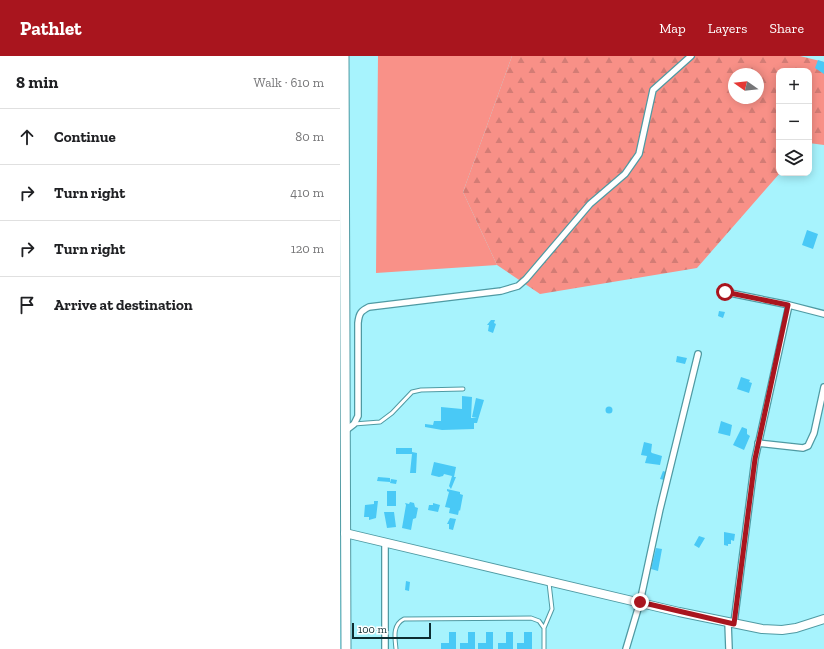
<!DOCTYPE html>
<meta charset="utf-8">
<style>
body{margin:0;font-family:"Zilla Slab",serif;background:#f2f2f2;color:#202124}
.controls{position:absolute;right:12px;top:12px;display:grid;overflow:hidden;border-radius:8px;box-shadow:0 2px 10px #0003}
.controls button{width:36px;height:36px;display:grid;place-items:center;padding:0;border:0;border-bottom:1px solid #e0e0e0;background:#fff;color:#202124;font:20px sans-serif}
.compass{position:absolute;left:388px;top:12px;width:36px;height:36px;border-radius:50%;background:#fff;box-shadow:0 2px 10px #0003;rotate:284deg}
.scale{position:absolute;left:12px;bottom:10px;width:79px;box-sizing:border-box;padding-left:4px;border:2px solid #0d2d31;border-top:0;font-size:11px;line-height:14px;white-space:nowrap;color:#0d2d31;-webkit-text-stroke:3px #fff;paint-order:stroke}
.stop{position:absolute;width:12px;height:12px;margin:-9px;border:3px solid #a9151e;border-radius:50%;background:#fff}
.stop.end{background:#a9151e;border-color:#fff;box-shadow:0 1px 4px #0008}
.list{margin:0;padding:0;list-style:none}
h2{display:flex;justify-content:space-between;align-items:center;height:52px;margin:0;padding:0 16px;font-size:17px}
h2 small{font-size:13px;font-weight:400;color:#757577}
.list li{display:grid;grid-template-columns:26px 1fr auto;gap:12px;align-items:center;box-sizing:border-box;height:56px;padding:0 16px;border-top:1px solid #e0e0e0}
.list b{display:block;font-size:15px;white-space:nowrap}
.list em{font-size:13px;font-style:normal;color:#757577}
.icon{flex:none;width:22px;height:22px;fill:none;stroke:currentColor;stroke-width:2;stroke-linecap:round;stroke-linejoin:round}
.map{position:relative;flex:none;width:484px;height:593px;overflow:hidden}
header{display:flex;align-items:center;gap:24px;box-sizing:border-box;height:56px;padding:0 20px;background:#a9151e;color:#fff}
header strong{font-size:19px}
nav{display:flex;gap:22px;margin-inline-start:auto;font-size:14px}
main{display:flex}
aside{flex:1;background:#fff}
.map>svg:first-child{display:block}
.grass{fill:#f99188}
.forest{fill:url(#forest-firs);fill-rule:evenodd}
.building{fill:#49c9f6}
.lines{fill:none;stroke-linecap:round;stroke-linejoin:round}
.lane-casing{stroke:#4f9aa3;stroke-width:5}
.street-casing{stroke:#4f9aa3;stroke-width:8}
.secondary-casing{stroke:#4f9aa3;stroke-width:10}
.primary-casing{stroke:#4f9aa3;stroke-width:11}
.lane{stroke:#fff;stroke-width:3}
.street{stroke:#fff;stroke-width:5.5}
.secondary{stroke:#fff;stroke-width:8}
.primary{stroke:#fff;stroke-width:9}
.route{stroke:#a9151e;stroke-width:5}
</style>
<header>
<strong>Pathlet</strong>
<nav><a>Map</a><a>Layers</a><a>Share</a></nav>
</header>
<main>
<aside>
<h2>8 min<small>Walk · 610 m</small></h2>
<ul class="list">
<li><svg class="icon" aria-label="ahead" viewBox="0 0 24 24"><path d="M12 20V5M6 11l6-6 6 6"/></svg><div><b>Continue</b></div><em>80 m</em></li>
<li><svg class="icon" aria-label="right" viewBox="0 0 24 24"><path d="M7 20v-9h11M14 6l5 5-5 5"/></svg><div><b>Turn right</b></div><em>410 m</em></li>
<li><svg class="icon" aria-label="right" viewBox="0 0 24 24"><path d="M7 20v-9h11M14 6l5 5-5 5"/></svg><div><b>Turn right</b></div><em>120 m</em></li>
<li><svg class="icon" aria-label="arrive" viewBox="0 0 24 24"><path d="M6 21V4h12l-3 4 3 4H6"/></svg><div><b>Arrive at destination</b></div></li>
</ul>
</aside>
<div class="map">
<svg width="484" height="593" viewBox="0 0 484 593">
<defs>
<pattern id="forest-firs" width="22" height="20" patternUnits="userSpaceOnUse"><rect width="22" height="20" fill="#f89087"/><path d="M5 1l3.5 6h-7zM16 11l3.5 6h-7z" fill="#d37c75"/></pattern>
</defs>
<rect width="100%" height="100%" fill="#a7f3fd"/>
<path class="grass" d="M38 0H172L123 136 157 209 36 217Z"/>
<path class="forest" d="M172 0H460L484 6V89L469 87V15H439L440 117 357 212 200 238 157 209 123 136ZM394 18H418V42H394Z"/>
<path class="building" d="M478 4 484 6V18L475 12Z
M467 174 478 178 473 193 462 189Z
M379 255 385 256 383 262 378 260Z
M151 264H155L154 267 156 268 153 277 148 275 149 269H147Z
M337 300 347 302 345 308 336 306Z
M401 321 410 324 409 326 412 327 409 337 397 333Z
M122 340 132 341 131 362H137L132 361 136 342 144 344 137 367H134V373L102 374 85 371V368L93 369 94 365H101V351L122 353Z
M265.5 354a3.5 3.5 0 1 1 7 0a3.5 3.5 0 1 1-7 0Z
M381 365 392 369 390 380 378 377Z
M402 371 407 373V378L410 380 404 394 393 389Z
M304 386 312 388 311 396 312 397 322 400 320 409 305 407 307 400 301 399Z
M56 392H72V396L77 397 76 417H70L72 398H56Z
M94 406 116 411 114 421H116L111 433 109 430 112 420 104 418 103 420 99 421 91 419Z
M323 415 326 416 324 424 320 423Z
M38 421 50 422V426L37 425Z
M51 423 57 424 56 428 50 427Z
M107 433 120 436V438L123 439 120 455 119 454 118 459 109 457 110 452 105 451 109 436 107 435Z
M47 435H56V450H47Z
M34 445H38L36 462 29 464V461H24L25 449 34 448Z
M70 446 74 447 75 451 78 452 76 462 73 463 71 474 62 472 66 449 65 447 69 448Z
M93 447 100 449 98 456 88 454 89 449H93Z
M44 456H54L56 471 47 472Z
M110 462 116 463 113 474 109 473V468H107Z
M384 476 395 478 394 485 391 484V488H388V490L384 489Z
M359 480 365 482 359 492 354 489Z
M316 492 322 493 318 515 311 513Z
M66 525 70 526 69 535 65 534Z
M109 576H116V593H101V587H109Z
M128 576H135V593H120V587H128Z
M146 576H153V593H138V587H146Z
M166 576H173V593H158V587H166Z
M184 576H192V593H177V587H184Z"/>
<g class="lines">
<defs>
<path id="lane" d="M14 368 40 366 52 357 72 336 81 334 123 333
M204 572 212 553 209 527
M56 593C55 582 52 569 64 563L191 562 199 565 204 572V593"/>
<path id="street" d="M385 236 449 249
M5 375 14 368 18 360V267C19 257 21 255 29 251L161 235 178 230 186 223 250 148 285 118 299 98 313 34 351 0
M418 387 463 392 468 390 474 377 484 331
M45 487V593
M388 566 389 593
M394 567 415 403 449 249 484 258
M286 593 300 546 320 453 358 298"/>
<path id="secondary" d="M5 477 339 556 422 573 442 574 456 572 484 563"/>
<path id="primary" d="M4 0 6 593"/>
</defs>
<use href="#lane" class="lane-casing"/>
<use href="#street" class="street-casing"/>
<use href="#secondary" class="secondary-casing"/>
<use href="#primary" class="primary-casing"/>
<use href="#lane" class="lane"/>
<use href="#street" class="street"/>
<use href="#secondary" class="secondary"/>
<use href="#primary" class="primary"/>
</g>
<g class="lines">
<path class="route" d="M300 546 394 568 415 403 448 249 385 236"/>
</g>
</svg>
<div class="controls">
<button>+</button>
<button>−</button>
<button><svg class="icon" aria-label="layers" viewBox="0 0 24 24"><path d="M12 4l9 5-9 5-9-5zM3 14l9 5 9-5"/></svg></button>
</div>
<svg class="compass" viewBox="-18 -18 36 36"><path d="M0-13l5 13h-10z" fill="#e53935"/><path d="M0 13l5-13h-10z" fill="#757577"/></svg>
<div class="scale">100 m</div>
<div class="stop" style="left:385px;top:236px"></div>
<div class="stop end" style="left:300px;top:546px"></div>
</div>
</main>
